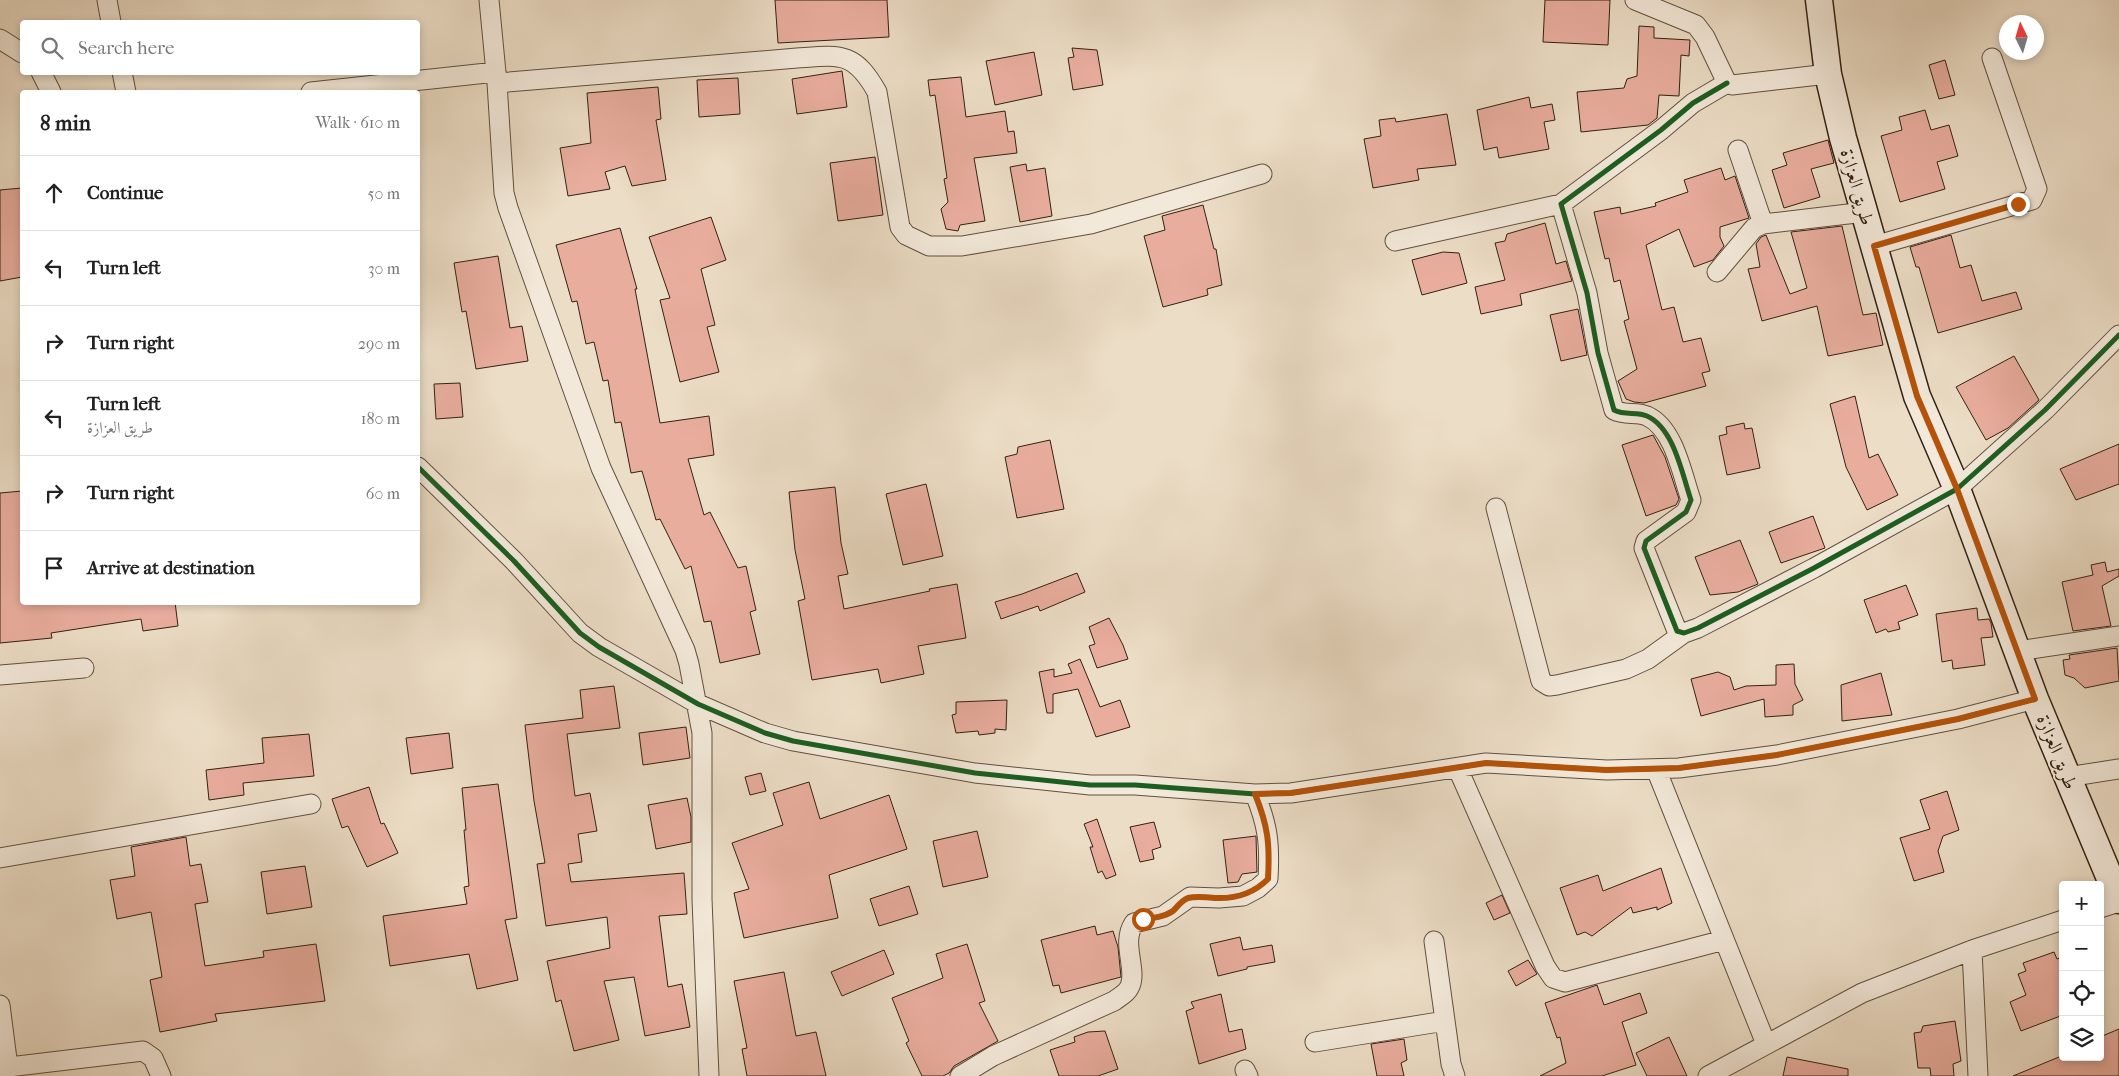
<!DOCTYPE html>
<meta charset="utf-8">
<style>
body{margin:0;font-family:"IM FELL French Canon",Amiri,serif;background:#f2f2f2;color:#222}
.controls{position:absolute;right:15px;bottom:15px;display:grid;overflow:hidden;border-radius:5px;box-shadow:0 2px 8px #0003}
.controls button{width:45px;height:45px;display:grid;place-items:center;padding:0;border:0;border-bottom:1px solid #e0e0e0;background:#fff;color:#222;font:25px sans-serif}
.compass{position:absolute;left:1999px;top:15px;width:45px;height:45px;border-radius:50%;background:#fff;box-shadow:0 2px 8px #0003;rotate:355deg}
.stop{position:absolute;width:15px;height:15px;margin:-11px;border:4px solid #b45309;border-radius:50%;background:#fff}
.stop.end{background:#b45309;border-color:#fff;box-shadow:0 1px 5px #0008}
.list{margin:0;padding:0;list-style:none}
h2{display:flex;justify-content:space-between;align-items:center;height:65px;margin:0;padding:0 20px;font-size:21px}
h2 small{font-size:16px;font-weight:400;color:#767676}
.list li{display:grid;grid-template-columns:32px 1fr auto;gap:15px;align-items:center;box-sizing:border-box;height:75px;padding:0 20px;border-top:1px solid #e0e0e0}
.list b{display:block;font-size:19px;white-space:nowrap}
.list p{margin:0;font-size:16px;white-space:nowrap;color:#767676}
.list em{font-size:16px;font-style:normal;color:#767676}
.icon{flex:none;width:28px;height:28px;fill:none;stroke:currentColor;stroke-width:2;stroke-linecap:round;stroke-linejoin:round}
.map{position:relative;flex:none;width:2119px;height:1076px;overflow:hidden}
.search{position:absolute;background:#fff;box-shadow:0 2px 8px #0003;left:20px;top:20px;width:400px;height:55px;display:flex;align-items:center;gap:12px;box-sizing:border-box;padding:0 18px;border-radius:5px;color:#767676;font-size:19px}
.panel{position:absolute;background:#fff;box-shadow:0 2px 8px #0003;left:20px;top:90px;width:400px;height:515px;border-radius:5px}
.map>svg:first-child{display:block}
.building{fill:#e9ad9e;stroke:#332111}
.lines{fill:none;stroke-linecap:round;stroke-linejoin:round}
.street-casing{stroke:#61503e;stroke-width:21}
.secondary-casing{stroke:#332111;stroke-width:29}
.street{stroke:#f3e9da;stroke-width:19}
.secondary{stroke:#f3e9da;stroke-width:26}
.cycleway-casing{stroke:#f3e9da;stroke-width:8}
.cycleway{stroke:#1b5e20;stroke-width:5}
.route{stroke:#b45309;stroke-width:6}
.labels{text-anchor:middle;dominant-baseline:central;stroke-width:4;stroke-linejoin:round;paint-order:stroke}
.street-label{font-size:19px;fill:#332111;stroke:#f3e9da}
</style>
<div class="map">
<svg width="2119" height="1076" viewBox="0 0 2119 1076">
<rect width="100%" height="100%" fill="#ecddc6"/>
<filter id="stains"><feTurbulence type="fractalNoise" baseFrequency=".004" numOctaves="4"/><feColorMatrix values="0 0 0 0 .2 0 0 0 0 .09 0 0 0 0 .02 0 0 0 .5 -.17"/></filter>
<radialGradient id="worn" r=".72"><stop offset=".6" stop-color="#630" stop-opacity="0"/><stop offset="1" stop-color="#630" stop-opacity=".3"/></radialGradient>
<path class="building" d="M775 0H887L889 37 778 43Z
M1545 0H1610L1608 45 1543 42Z
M1639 26 1654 27V38L1690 40 1689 56 1681 55 1679 96 1659 95 1657 118 1648 125 1581 132 1577 92 1624 88 1627 79 1637 76Z
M1072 48 1097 50 1103 85 1073 90 1068 58 1074 57Z
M1034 52 1042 95 995 105 986 61Z
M1945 60 1955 95 1939 99 1929 65Z
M842 71 847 107 797 114 792 79Z
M961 77 966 117 1005 111 1008 132 1014 131 1017 153 974 158 985 221 960 225 958 231 946 229 941 209 948 202 944 179 947 178 935 95 930 96 928 80Z
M738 78 740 114 699 117 697 80Z
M658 87 661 119 656 120 666 180 632 186 625 166 605 172 610 189 568 196 560 148 591 143 587 93Z
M1529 97 1531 108 1552 104 1555 120 1544 122 1549 149 1499 158 1497 147 1484 150 1477 110Z
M1925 110 1931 130 1949 125 1958 156 1937 162 1945 189 1900 202 1881 136 1902 130 1899 117Z
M1447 114 1456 165 1417 169 1419 180 1373 188 1364 139 1381 136 1379 120 1395 118 1396 122Z
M1828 140 1834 163 1811 169 1820 197 1784 208 1772 170 1787 165 1783 153Z
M875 157 883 215 838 221 830 163Z
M1026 164 1027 171 1045 168 1052 216 1020 222 1010 167Z
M1721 168 1725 180 1735 176 1749 218 1720 227V237L1724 246 1713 260 1694 267 1679 229 1646 245 1662 310 1674 307 1683 342 1701 338 1710 371 1702 373 1706 386 1644 403 1634 402 1626 399 1618 381 1637 369 1624 321 1629 319 1620 280 1614 282 1609 258 1605 259 1594 212 1620 207 1621 214 1656 206 1655 203 1688 192 1684 180Z
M22 188V277L0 281V190Z
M1203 205 1214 249H1216L1222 285 1207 289 1208 295 1163 307 1144 236 1165 230 1162 216Z
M711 217 726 260 701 269 715 325 707 327 719 372 680 382 660 300 670 298 649 237Z
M1545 223 1556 264 1566 261 1572 281 1520 294 1522 305 1481 314 1475 287 1505 280 1495 243 1505 241 1507 234Z
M1842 226 1863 315 1876 313 1883 345 1828 356 1817 306 1762 321 1748 269 1760 267 1756 244 1761 237 1766 235 1790 294 1807 288 1791 232Z
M620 228 637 289H635L660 423 709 416 714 455 688 459 704 515 710 512 738 568 746 566 756 610 750 612 760 654 720 663 711 621 704 622 691 566 685 569 660 519 656 520 642 471 631 473 621 422 615 423 608 380 603 381 594 342 586 344 577 301 572 302 556 245Z
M1951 235 1960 268 1971 265 1982 301 2016 292 2022 309 1938 333 1919 267H1916L1910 247Z
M1443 252 1459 253 1467 283 1422 295 1412 260Z
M498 256 510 328 522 326 528 361 476 369 466 311 462 312 454 263Z
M1578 309 1587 355 1561 361 1550 315Z
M2014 356 2039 400 2008 428 1986 440 1956 387Z
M460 383 463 417 436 419 434 384Z
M1855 396 1869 458 1878 454 1898 495 1867 510 1846 467 1830 404Z
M1744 423 1745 429 1752 428 1760 468 1727 475 1719 436 1727 434 1726 427Z
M1653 435 1665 457 1679 499 1676 505 1646 516 1622 445Z
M1050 440 1064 509 1017 518 1005 457 1017 454 1018 447Z
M2119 444V484L2076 500 2060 469Z
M926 484 943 556 903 565 886 494Z
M835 487 841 543 848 574 838 576 844 609 930 591 929 589 957 584 966 638 918 646 924 674 881 683 878 669 812 680 798 601 805 599 795 550 789 492Z
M22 491V602H175L178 626 143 631 141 619 51 633 52 638 0 643V493Z
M1813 516 1825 548 1781 563 1769 532Z
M1740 540 1758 584 1738 592 1710 595 1695 557Z
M2105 562 2107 572 2119 569V576L2102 586 2111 626 2073 631 2062 582 2093 575 2091 565Z
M1077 573 1085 592 1040 611 1038 606 1001 619 995 602 1022 594Z
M1906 585 1918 615 1898 622 1900 629 1888 632 1886 629 1876 633 1864 600Z
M1977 608 1978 620 1989 619 1991 623 1993 637 1981 638 1985 665 1953 669 1952 660 1942 662 1936 614Z
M1109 618 1123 645 1128 659 1097 668 1089 646 1095 644 1089 627Z
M2117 648 2119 681 2085 688 2074 678 2065 675 2063 660 2070 659 2069 655Z
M1080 659 1100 707 1120 700 1130 727 1096 737 1078 689 1053 694V713H1047L1039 672 1054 669V677L1072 673 1068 664Z
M1794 664 1795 684 1803 700 1793 705V715L1765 717 1764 699 1701 716 1691 679 1718 672 1730 677 1734 690 1746 686 1776 685V665Z
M1881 673 1892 715 1842 721 1841 685Z
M614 686 620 728 567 734 575 796 590 793 597 831 578 834 582 862 568 864 571 882 684 873 687 914 659 916 668 987 682 984 690 1027 645 1036 634 977 604 981 619 1040 574 1051 561 1000 556 1002 547 961 610 948 607 917 546 926 537 864 545 863 534 801 525 725 583 718 580 690Z
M1007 700 1006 730 995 729V733L979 735 978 731 956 733 952 715 956 714V702Z
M686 727 690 758 643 765 639 733Z
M449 733 453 768 411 774 406 738Z
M309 734 314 776 243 783 244 795 209 800 206 770 264 763 262 738Z
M761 773 766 791 750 795 745 777Z
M809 782 820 819 889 795 907 849 829 875 838 918 744 938 734 893 749 889 732 843 783 825 773 793Z
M498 784 517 918 505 920 518 980 477 989 469 954 390 966 383 916 467 904 464 887 469 886 464 830H466L462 788Z
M369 787 381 824 384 823 398 853 367 867 348 826 342 828 332 799Z
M1947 791 1959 830 1943 836 1938 851 1944 872 1914 881 1900 838 1930 829 1920 800Z
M687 798 691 817V842L656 849 648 805Z
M1097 819 1116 875 1106 879 1102 871 1098 873 1090 847H1093L1084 824Z
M1154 822 1161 847 1152 850 1154 859 1140 862 1130 827Z
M977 831 988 877 943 887 933 841Z
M1256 836 1257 872 1242 874 1238 882 1228 883 1223 840Z
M186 837 190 866 201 864 208 902 195 904 205 966 264 957 263 951 316 944 325 1001 215 1014 217 1021 160 1032 150 980 162 977 151 912 117 919 110 880 135 876 131 847Z
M305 866 312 907 267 914 261 872Z
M1661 868 1672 903 1657 910V907L1633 913 1631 907 1592 936 1585 932 1577 935 1560 888 1598 875 1603 891Z
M909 886 918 914 879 926 870 899Z
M1502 895 1510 913 1494 920 1486 903Z
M1095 926 1097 935 1113 931 1118 947 1121 977 1061 993 1059 985 1053 986 1041 940Z
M1240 937 1243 950 1272 945 1275 962 1247 967V969L1218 976 1210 944Z
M967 944 985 1001 979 1003 998 1041 954 1066 949 1073 943 1076H922L906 1043 909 1041 892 998 943 978 936 954Z
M884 950 894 974 842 996 831 972Z
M2054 952 2057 959 2063 957V1015L2021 1031 2010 1002 2026 995 2018 974 2026 971 2023 963Z
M1528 960 1537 974 1516 986 1508 971Z
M784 972 796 1036 816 1032 826 1076H747L742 1049 747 1048 734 981Z
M1597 985 1604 1005 1640 993 1647 1013 1622 1022 1636 1065 1602 1076H1540L1566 1063 1560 1037 1557 1038 1545 1003Z
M1221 994 1229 1032 1242 1029 1246 1049 1199 1064 1186 1011 1194 1008 1191 1002Z
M1955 1021 1961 1061 1953 1064 1954 1076H1931L1930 1068H1918L1914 1033 1921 1032 1923 1026Z
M2119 1029V1076H2013L2059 1057H2100V1037Z
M1105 1031 1118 1069 1098 1076H1059L1050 1050 1075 1042 1074 1037 1088 1032Z
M1669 1037 1687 1076H1647L1636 1053Z
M1404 1039 1407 1060 1401 1063 1404 1076H1377L1371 1044Z
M1787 1057 1848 1069V1076H1783Z"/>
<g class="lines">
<defs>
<path id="street" d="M107 0 111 22
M489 0 497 83 504 193 508 208 601 468 685 650 689 664 702 733V899L709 1076
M1635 0 1696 25 1705 37 1727 83 1732 85 1828 74
M0 39 22 53
M41 72 51 92
M122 72 126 92
M497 83 797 58C840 55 854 51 877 92L900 227 906 235 929 246H962L1091 224 1262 174
M1727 83 1693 103 1661 130 1561 204 1587 293 1598 353 1614 410C1625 416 1637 411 1647 416 1674 428 1682 474 1691 500L1686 512 1646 541 1644 548 1677 631 1684 633 1698 628 1814 568 1957 489 2045 410 2119 335
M311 92 496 72
M1738 150 1763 224
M1395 241 1561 204
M1874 246 2032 200 2037 189 1992 58
M1717 272 1754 228 1763 224 1865 212
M418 467 514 561 580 633 599 647 698 704 765 733 793 741 975 773 1090 785H1135L1255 794 1291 793 1486 763 1607 770 1679 768 1777 755 1958 719 2035 699
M1496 508 1541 681 1549 686 1557 685 1626 669 1648 659 1684 633
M2017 651 2119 636
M0 675 84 668
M1458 769 1545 966 1553 978 1565 982 1724 940
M1656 769 1766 1044
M2067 777 2119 769
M0 858 311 804
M2100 908 2119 902
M1434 941 1451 1064 1455 1076
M1972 950 1978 1076
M0 1005 8 1067
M1315 1042 1445 1021
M0 1068 143 1051 153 1058 161 1076
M1245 1070 1248 1076
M960 1076 993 1056 1114 1001C1119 997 1126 994 1129 988 1139 971 1120 944 1134 923L1163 916 1190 897 1219 898 1243 896 1258 888 1268 879C1270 844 1268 826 1255 794
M1708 1076 1862 993 1972 950 2063 920"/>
<path id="secondary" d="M1819 0 1828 74 1843 138 1917 396 1957 489 2035 699 2119 900"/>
</defs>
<use href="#street" class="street-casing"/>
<use href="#secondary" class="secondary-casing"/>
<use href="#street" class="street"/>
<use href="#secondary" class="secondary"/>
<defs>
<path id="cycleway" d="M1727 83 1693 103 1661 130 1561 204 1587 293 1598 353 1614 410C1625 416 1637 411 1647 416 1674 428 1682 474 1691 500L1686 512 1646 541 1644 548 1677 631 1684 633 1698 628 1814 568 1957 489 2045 410 2119 335
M418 467 514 561 580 633 599 647 698 704 765 733 793 741 975 773 1090 785H1135L1255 794 1291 793 1486 763 1607 770 1679 768 1777 755 1958 719 2035 699"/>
</defs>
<use href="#cycleway" class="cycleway-casing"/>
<use href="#cycleway" class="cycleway"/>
</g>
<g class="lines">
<path class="route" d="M1143 919C1153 918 1164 917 1173 911 1178 906 1181 901 1188 898 1196 896 1206 897 1215 898 1235 899 1253 894 1268 879 1270 844 1268 826 1255 794L1291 793 1486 763 1606 770 1679 768 1777 755 1958 719 2035 699 1957 489 1917 396 1874 246 2018 204"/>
</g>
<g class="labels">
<g class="street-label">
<text transform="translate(1857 187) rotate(74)">طريق العزازة</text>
<text transform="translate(2057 752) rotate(68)">طريق العزازة</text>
</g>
</g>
<rect width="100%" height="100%" filter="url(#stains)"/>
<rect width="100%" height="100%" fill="url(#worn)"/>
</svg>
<div class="controls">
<button>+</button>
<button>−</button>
<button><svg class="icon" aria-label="locate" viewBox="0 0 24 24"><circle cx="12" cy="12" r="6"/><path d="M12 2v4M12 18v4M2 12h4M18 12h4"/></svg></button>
<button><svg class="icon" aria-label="layers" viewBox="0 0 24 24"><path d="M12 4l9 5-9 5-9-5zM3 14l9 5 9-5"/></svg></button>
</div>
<svg class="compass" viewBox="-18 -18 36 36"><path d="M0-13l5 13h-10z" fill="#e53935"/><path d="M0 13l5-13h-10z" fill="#767676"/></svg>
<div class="stop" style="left:1143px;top:919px"></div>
<div class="stop end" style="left:2018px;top:204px"></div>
<div class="search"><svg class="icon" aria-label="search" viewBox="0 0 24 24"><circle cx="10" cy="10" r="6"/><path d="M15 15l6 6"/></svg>Search here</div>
<section class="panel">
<h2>8 min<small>Walk · 610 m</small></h2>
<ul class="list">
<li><svg class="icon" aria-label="ahead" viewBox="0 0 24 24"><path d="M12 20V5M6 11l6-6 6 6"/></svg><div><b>Continue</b></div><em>50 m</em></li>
<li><svg class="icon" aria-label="left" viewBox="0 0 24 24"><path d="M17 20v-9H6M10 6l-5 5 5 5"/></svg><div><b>Turn left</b></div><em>30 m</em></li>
<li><svg class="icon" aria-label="right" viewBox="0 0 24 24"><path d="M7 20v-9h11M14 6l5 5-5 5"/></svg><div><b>Turn right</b></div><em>290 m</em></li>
<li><svg class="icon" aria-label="left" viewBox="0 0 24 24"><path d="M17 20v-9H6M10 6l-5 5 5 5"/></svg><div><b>Turn left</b><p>طريق العزازة</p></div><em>180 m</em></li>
<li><svg class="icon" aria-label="right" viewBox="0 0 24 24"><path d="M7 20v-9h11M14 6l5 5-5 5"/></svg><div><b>Turn right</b></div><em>60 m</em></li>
<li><svg class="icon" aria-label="arrive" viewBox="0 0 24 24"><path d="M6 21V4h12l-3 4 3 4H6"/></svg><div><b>Arrive at destination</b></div></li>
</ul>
</section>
</div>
